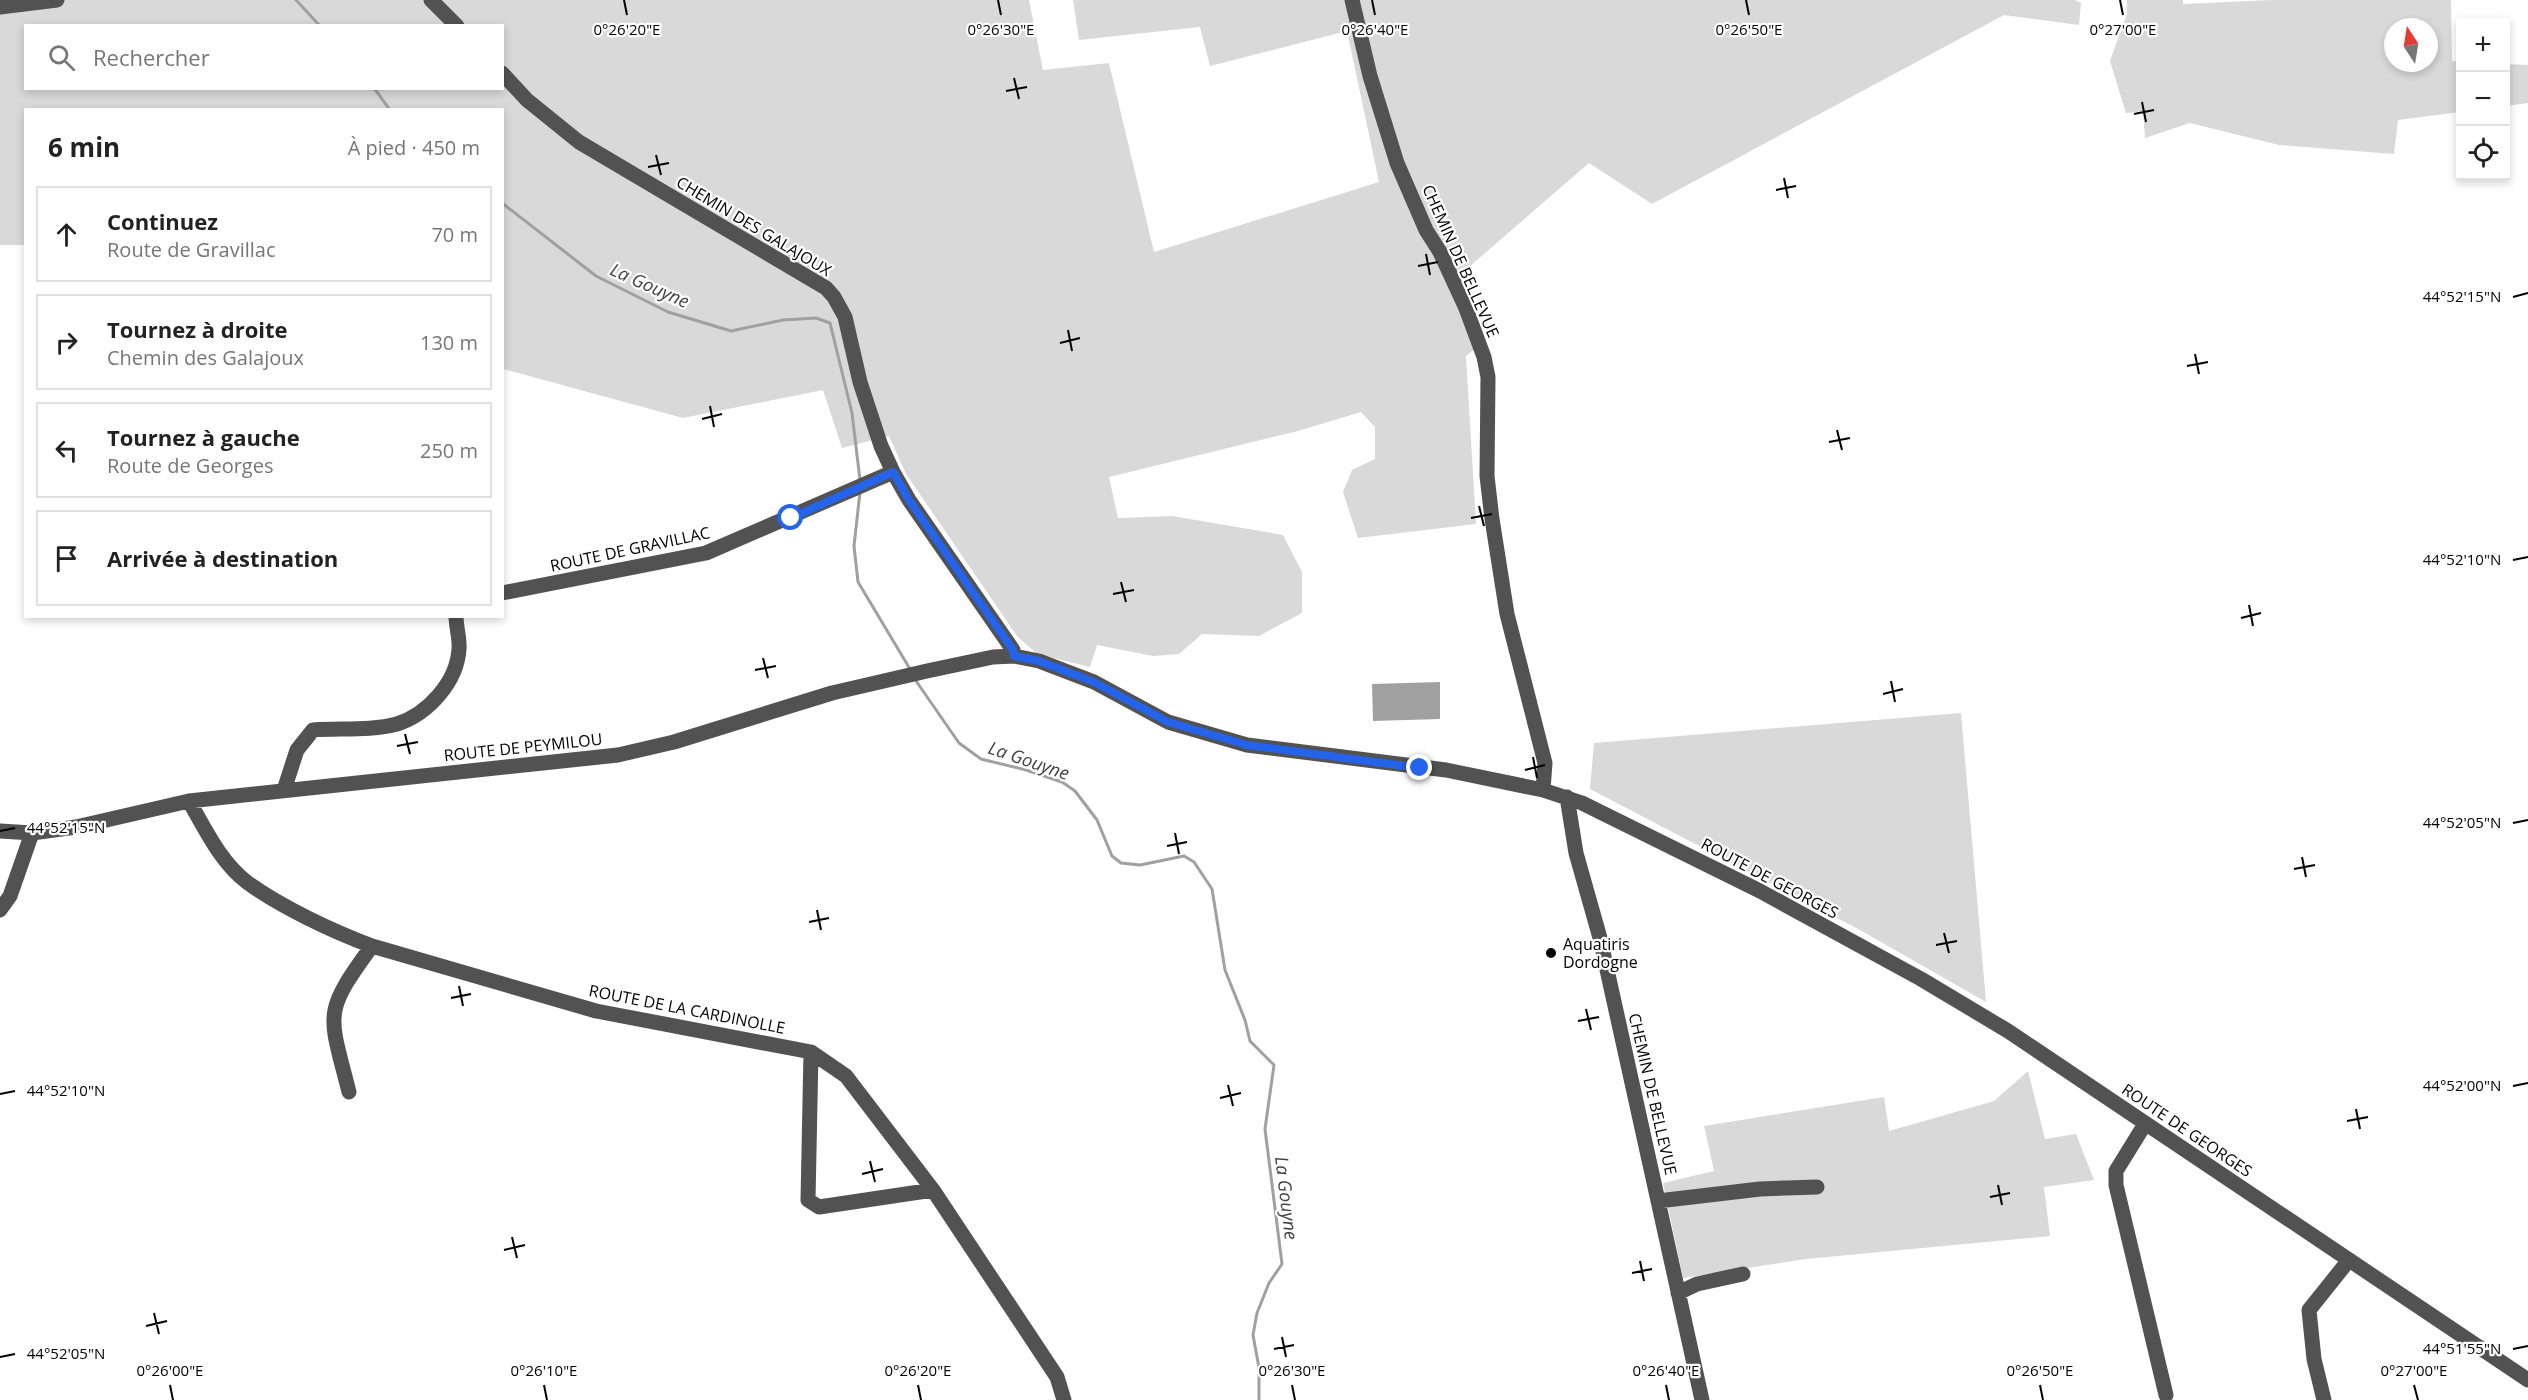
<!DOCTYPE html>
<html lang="fr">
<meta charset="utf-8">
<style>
body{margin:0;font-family:"Open Sans",sans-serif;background:#f2f2f2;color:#222}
.controls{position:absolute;right:18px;top:18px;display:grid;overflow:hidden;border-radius:0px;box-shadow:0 3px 9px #0003}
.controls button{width:54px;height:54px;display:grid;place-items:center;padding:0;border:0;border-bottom:2px solid #e0e0e0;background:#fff;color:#222;font:30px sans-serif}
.compass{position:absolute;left:2384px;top:18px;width:54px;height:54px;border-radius:50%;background:#fff;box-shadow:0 3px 9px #0003;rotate:348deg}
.stop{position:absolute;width:18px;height:18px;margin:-14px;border:4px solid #2563eb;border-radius:50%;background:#fff}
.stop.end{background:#2563eb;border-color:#fff;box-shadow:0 2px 6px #0008}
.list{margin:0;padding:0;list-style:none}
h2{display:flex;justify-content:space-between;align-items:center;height:78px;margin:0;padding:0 24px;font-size:26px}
h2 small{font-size:20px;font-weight:400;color:#767676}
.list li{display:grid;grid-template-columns:39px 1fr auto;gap:18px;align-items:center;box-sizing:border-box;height:96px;margin:0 12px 12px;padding:0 12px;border:2px solid #e0e0e0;border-radius:0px}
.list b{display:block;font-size:22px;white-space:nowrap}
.list p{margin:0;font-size:20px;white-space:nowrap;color:#767676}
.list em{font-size:20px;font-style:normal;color:#767676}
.icon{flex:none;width:33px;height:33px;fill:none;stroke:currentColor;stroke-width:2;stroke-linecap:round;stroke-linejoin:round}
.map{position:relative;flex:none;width:2528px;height:1400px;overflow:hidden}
.search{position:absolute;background:#fff;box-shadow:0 3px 9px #0003;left:24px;top:24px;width:480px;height:66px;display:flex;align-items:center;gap:15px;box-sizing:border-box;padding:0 21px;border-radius:0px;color:#767676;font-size:22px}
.panel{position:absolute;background:#fff;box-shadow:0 3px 9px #0003;left:24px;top:108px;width:480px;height:510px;border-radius:0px}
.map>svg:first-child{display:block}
.green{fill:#d9d9d9;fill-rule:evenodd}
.water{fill:#a0a0a0}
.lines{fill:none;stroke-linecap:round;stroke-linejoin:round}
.stream{stroke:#a0a0a0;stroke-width:3}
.minor{stroke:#525252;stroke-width:15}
.route{stroke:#2563eb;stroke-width:8}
.ticks{fill:none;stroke:#000;stroke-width:2}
.poi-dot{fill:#000;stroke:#fff;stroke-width:2}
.labels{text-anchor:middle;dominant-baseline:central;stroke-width:4.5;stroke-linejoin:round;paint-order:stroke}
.street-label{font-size:16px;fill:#000;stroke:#fff}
.poi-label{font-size:16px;fill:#000;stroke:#fff;text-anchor:start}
.water-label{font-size:18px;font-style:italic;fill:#414141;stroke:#fff}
.ticks-label{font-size:15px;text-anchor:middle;fill:#000;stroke:#fff;stroke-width:4.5;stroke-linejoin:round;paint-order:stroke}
</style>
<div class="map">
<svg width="2528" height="1400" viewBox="0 0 2528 1400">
<rect width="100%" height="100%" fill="#fff"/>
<path class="green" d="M0 0H1029L1043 70 1109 63 1154 252 1379 182 1347 31 1210 66 1200 27 1079 40 1073 0H2075L2081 3 2079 25 2004 15 1652 204 1589 163 1469 267 1480 345 1466 356 1476 524 1358 538 1343 492 1352 470 1375 459V427L1361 412 1298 431 1109 477 1118 518 1172 516 1283 535 1302 572V613L1259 636 1202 634 1179 654 1153 656 1097 645 1090 667 1037 654 1017 636 906 474 889 436 842 448 823 390 683 418 503 369 502 110H26L25 245H0ZM26 26H502V88H26Z
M2127 0H2183V4L2272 0H2451L2452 61 2460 62V112L2398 120 2394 154 2279 145 2190 123 2145 138 2143 111 2126 113 2110 61 2127 14ZM2393 27H2429V63H2393Z
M2506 64 2528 65V103L2506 106Z
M1961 713 1986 1002 1860 930 1590 789 1594 743Z
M2028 1071 2045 1139 2076 1134 2094 1180 2044 1187 2050 1236 1806 1259 1683 1278 1663 1183 1714 1171 1704 1126 1884 1097 1889 1131 1994 1101Z"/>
<path class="water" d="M1440 682V719L1373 721 1372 684Z"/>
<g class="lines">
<path class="stream" d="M296 0 320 26
M374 88 390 110
M502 203 596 276 668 312 731 331 783 320 816 318 830 323 852 413 860 480
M860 492 854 546 858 582 910 669
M914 678 959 743 981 759 1026 770 1062 782 1075 791 1097 820 1112 856 1121 863 1140 865 1184 856 1194 862 1212 889 1225 970 1245 1020 1250 1041 1274 1065 1265 1129 1282 1264 1269 1283 1257 1313 1253 1335 1259 1368V1400"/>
<path class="minor" d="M431 0 457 26
M1352 0 1370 76 1397 163 1426 230 1440 252 1465 306 1484 357 1488 377 1487 476 1492 519 1507 614 1545 763 1543 790
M0 7 57 0
M502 73 527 100 579 142 826 288 834 297 845 317 860 382 881 446 893 472 909 500 1013 650 1014 656
M502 593 706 553 893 472
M284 790 297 750 313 730C339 728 371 731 397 724 428 714 457 682 459 649 460 639 456 627 456 616
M1567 797 1576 853 1600 938 1702 1400
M189 801C205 829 221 863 248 883 281 907 334 932 372 946L596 1011 811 1052 846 1076 933 1190 1057 1377 1064 1400
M0 831 32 833 76 827 189 801 618 755 674 742 832 693 927 671 993 657 1014 656 1039 661 1094 682 1168 722 1247 745 1446 770 1543 790 1582 803 1760 891 1921 979 2008 1031 2528 1380
M0 910 10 896 32 833
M811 1052 808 1200 819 1207 933 1190
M349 1092C329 1013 322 1014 372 946
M2145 1124 2116 1171V1185L2166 1395
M1658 1201 1760 1189 1817 1187
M1678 1293 1697 1284 1743 1274
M2324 1400 2314 1359 2309 1310 2349 1260"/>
</g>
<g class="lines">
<path class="route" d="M791 518 893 472 909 500 1013 650 1014 656 1039 661 1094 682 1168 722 1247 745 1420 768"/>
</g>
<path class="ticks" d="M624 0 627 15M998 0 1001 15M1372 0 1375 15M1746 0 1749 15M2120 0 2123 15M1014 78 1019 99M1006 91 1027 87M2142 102 2146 122M2134 114 2154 110M656 155 661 175M648 167 669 163M1784 178 1788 198M1776 190 1796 186M1426 254 1430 275M1418 266 1438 262M2513 297 2528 293M1068 330 1072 351M1060 343 1080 338M2195 354 2199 374M2187 366 2208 362M710 406 714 427M702 419 722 414M1837 430 1842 450M1829 442 1850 438M1479 506 1484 526M1471 518 1492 514M2513 560 2528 557M1121 582 1126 602M1113 594 1134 590M2249 605 2253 626M2241 618 2261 613M763 658 768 678M755 670 776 666M1891 681 1895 702M1883 694 1903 689M405 734 410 754M397 746 418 742M1533 757 1537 778M1525 770 1545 765M2513 823 2528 820M0 831 15 828M1175 833 1179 854M1167 846 1187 842M2302 857 2306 877M2294 869 2315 865M817 910 821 930M809 922 829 918M1944 933 1949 953M1936 945 1957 941M459 986 463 1006M451 998 471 994M1586 1009 1591 1030M1578 1021 1599 1017M1228 1085 1233 1106M2513 1086 2528 1083M0 1094 15 1091M1220 1098 1241 1093M2356 1109 2360 1129M2347 1121 2368 1117M870 1161 875 1182M862 1174 883 1169M1998 1185 2002 1205M1990 1197 2010 1193M512 1237 517 1258M504 1250 525 1245M1640 1261 1644 1281M1632 1273 1652 1269M154 1313 159 1334M146 1326 167 1321M1282 1337 1286 1357M1274 1349 1294 1345M2513 1349 2528 1346M0 1357 15 1354M170 1385 173 1400M544 1385 547 1400M918 1385 921 1400M1292 1385 1295 1400M1666 1385 1669 1400M2040 1385 2043 1400M2414 1385 2418 1400"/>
<circle class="poi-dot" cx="1551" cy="953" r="6"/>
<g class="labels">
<g class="street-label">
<text transform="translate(754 226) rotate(31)">CHEMIN DES GALAJOUX</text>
<text transform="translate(1461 261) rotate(66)">CHEMIN DE BELLEVUE</text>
<text transform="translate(630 549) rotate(-12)">ROUTE DE GRAVILLAC</text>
<text transform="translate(523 747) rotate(-6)">ROUTE DE PEYMILOU</text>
<text transform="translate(1770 878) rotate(28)">ROUTE DE GEORGES</text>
<text transform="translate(687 1009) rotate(11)">ROUTE DE LA CARDINOLLE</text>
<text transform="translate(1653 1094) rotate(77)">CHEMIN DE BELLEVUE</text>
<text transform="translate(2187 1130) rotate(34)">ROUTE DE GEORGES</text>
</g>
<g class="poi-label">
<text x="1563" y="944">Aquatiris<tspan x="1563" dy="18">Dordogne</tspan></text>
</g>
<g class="water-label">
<text transform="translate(650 285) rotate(24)">La Gouyne</text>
<text transform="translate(1029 760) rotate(19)">La Gouyne</text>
<text transform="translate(1287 1198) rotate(83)">La Gouyne</text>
</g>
</g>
<g class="ticks-label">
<text x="627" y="35">0°26'20"E</text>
<text x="1001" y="35">0°26'30"E</text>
<text x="1375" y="35">0°26'40"E</text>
<text x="1749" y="35">0°26'50"E</text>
<text x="2123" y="35">0°27'00"E</text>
<text x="2462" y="302">44°52'15"N</text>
<text x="2462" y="565">44°52'10"N</text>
<text x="2462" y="828">44°52'05"N</text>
<text x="66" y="833">44°52'15"N</text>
<text x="2462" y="1091">44°52'00"N</text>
<text x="66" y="1096">44°52'10"N</text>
<text x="2462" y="1354">44°51'55"N</text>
<text x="66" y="1359">44°52'05"N</text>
<text x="170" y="1376">0°26'00"E</text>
<text x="544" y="1376">0°26'10"E</text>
<text x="918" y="1376">0°26'20"E</text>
<text x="1292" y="1376">0°26'30"E</text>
<text x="1666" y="1376">0°26'40"E</text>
<text x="2040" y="1376">0°26'50"E</text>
<text x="2414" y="1376">0°27'00"E</text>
</g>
</svg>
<div class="controls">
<button>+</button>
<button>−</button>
<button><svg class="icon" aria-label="locate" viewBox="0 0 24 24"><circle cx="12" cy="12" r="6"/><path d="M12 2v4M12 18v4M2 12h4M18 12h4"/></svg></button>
</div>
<svg class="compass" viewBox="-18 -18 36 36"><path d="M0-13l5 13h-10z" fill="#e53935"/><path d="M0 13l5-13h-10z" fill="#767676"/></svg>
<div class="stop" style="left:791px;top:518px"></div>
<div class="stop end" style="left:1420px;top:768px"></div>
<div class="search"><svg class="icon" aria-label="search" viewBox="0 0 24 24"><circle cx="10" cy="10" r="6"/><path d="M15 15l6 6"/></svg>Rechercher</div>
<section class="panel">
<h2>6 min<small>À pied · 450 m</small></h2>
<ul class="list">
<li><svg class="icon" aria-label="ahead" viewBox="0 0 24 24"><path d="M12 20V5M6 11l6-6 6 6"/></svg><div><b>Continuez</b><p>Route de Gravillac</p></div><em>70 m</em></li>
<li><svg class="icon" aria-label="right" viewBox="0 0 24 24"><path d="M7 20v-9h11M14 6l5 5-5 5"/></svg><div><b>Tournez à droite</b><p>Chemin des Galajoux</p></div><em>130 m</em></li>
<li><svg class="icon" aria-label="left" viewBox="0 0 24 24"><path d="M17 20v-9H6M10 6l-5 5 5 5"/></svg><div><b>Tournez à gauche</b><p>Route de Georges</p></div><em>250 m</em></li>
<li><svg class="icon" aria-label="arrive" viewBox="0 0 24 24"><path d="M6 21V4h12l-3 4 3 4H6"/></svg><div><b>Arrivée à destination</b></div></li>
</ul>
</section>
</div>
